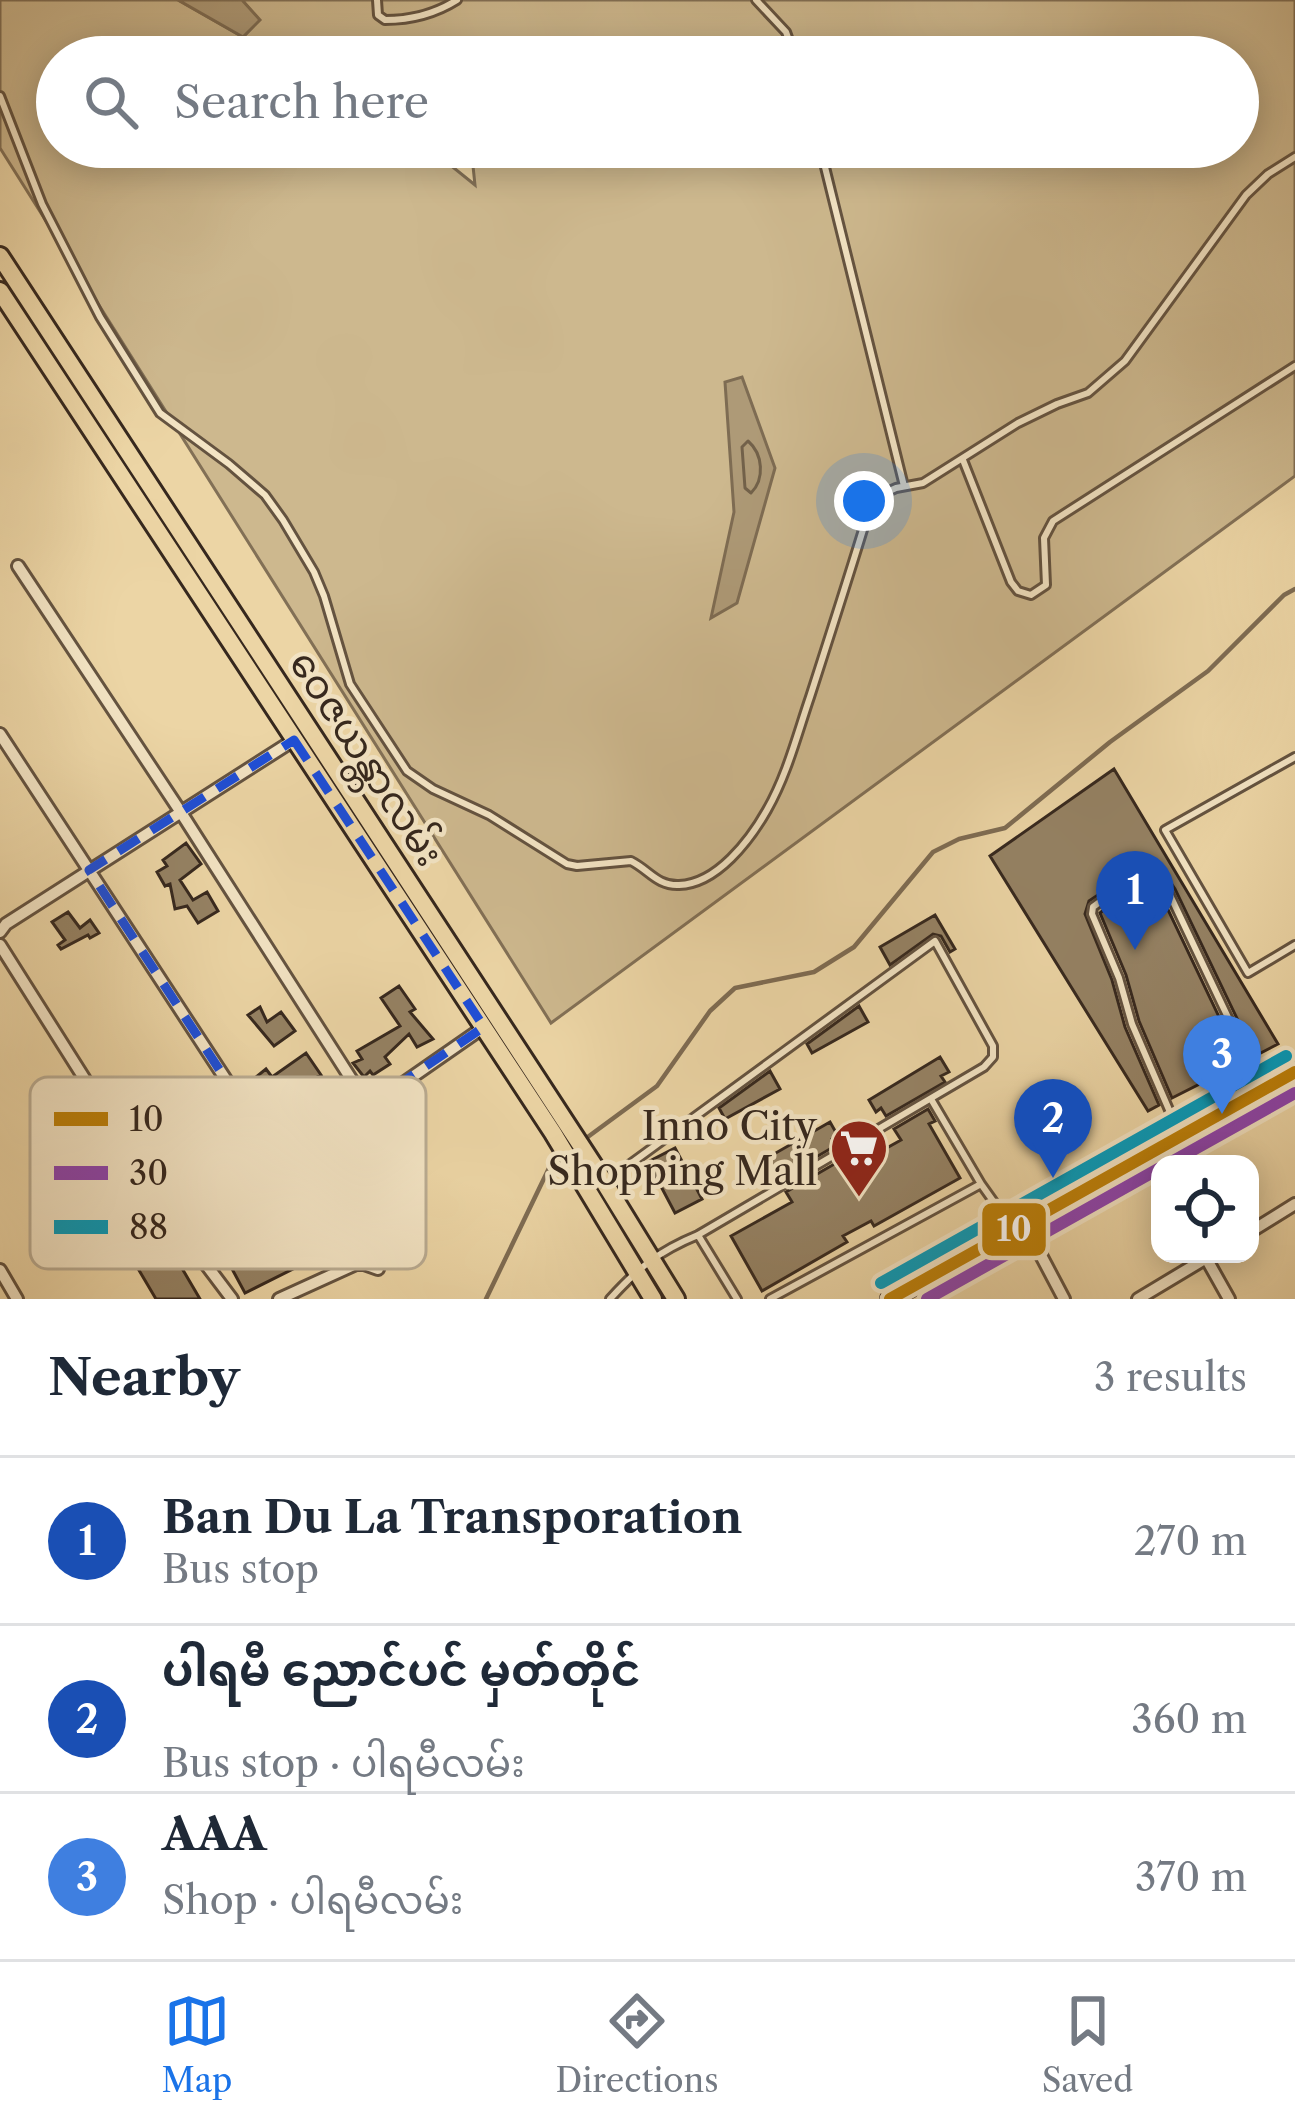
<!DOCTYPE html>
<meta charset="utf-8">
<style>
body{margin:0;font-family:"Libre Caslon Text","Noto Sans Myanmar",serif;background:#f2f2f3;color:#1f2937}
.controls{position:absolute;right:36px;bottom:36px;display:grid;overflow:hidden;border-radius:24px;box-shadow:0 6px 30px #0003}
.controls button{width:108px;height:108px;display:grid;place-items:center;padding:0;border:0;border-bottom:3px solid #e0e1e3;background:#fff;color:#1f2937;font:60px sans-serif}
.you{position:absolute;left:864px;top:501px;width:42px;height:42px;margin:-30px;border:9px solid #fff;border-radius:50%;background:#1a73e8;box-shadow:0 0 0 18px #1a73e833}
.badge{display:grid;place-items:center;width:78px;height:78px;border-radius:50%;background:#1a73e8;color:#fff;font-size:39px;font-weight:700}
.pin{position:absolute;translate:-50% -99px;filter:drop-shadow(0 3px 6px #0008)}
.pin::after{content:'';position:absolute;top:63px;width:42px;height:36px;background:inherit;clip-path:polygon(0 0,100% 0,50% 100%)}
.list{margin:0;padding:0;list-style:none}
h2{display:flex;justify-content:space-between;align-items:center;height:156px;margin:0;padding:0 48px;font-size:51px}
h2 small{font-size:39px;font-weight:400;color:#747a83}
.list li{display:grid;grid-template-columns:78px 1fr auto;gap:36px;align-items:center;box-sizing:border-box;height:168px;padding:0 48px;border-top:3px solid #e0e1e3}
.list b{display:block;font-size:45px;white-space:nowrap}
.list p{margin:0;font-size:39px;white-space:nowrap;color:#747a83}
.list em{font-size:39px;font-style:normal;color:#747a83}
.icon{flex:none;width:66px;height:66px;fill:none;stroke:currentColor;stroke-width:2;stroke-linecap:round;stroke-linejoin:round}
.map{position:relative;flex:none;width:1295px;height:1299px;overflow:hidden}
.search{position:absolute;background:#fff;box-shadow:0 6px 30px #0003;left:36px;right:36px;top:36px;height:132px;display:flex;align-items:center;gap:30px;box-sizing:border-box;padding:0 42px;border-radius:66px;color:#747a83;font-size:45px}
.sheet{height:660px;background:#fff}
nav{display:flex;justify-content:space-around;align-items:center;box-sizing:border-box;height:168px;border-top:3px solid #e0e1e3;background:#fff;font-size:33px;color:#747a83}
nav a{display:grid;justify-items:center;gap:6px}
nav .on{color:#1a73e8}
.map>svg:first-child{display:block}
.green{fill:#cdb88e;stroke:#827056;stroke-width:3;fill-rule:evenodd}
.water{fill:#ae9a77;stroke:#7e6c53;stroke-width:3}
.lines{fill:none;stroke-linecap:round;stroke-linejoin:round}
.shore{stroke:#72614a;stroke-width:3}
.stream{stroke:#7e6c53;stroke-width:4.5}
.building{fill:#958264;stroke:#36281e;stroke-width:3}
.service-casing{stroke:#645340;stroke-width:12}
.minor-casing{stroke:#645340;stroke-width:16}
.primary-casing{stroke:#36281e;stroke-width:22}
.service{stroke:#f3e4c4;stroke-width:6}
.minor{stroke:#f3e4c4;stroke-width:10}
.primary{stroke:#ecd5a5;stroke-width:16}
.bus-1-casing{stroke:#f3e4c4;stroke-width:21}
.bus-2-casing{stroke:#f3e4c4;stroke-width:21}
.bus-3-casing{stroke:#f3e4c4;stroke-width:21}
.bus-1{stroke:#bd8009;stroke-width:12}
.bus-2{stroke:#8e44ad;stroke-width:12}
.bus-3{stroke:#059cbc;stroke-width:12}
.marked{fill:none;stroke:#1d4ed8;stroke-width:9;stroke-dasharray:24 15;stroke-linejoin:round}
.labels{text-anchor:middle;dominant-baseline:central;stroke-width:9;stroke-linejoin:round;paint-order:stroke}
.street-label{font-size:39px;fill:#36281e;stroke:#f3e4c4}
.poi-label{font-size:39px;fill:#36281e;stroke:#f3e4c4;text-anchor:end}
.key{fill:#f3e4c4;stroke:#baac92;stroke-width:3}
.key-label{font-size:33px;fill:#36281e}
.line-badge{stroke:#f3e4c4;stroke-width:4.5}
.badge-label{font-size:33px;text-anchor:middle;font-weight:bold;fill:#fff}
</style>
<div class="map">
<svg width="1295" height="1299" viewBox="0 0 1295 1299">
<rect width="100%" height="100%" fill="#ecd5a5"/>
<filter id="stains"><feTurbulence type="fractalNoise" baseFrequency=".00167" numOctaves="4"/><feColorMatrix values="0 0 0 0 .2 0 0 0 0 .09 0 0 0 0 .02 0 0 0 .5 -.17"/></filter>
<radialGradient id="worn" r=".72"><stop offset=".6" stop-color="#630" stop-opacity="0"/><stop offset="1" stop-color="#630" stop-opacity=".3"/></radialGradient>
<path class="green" d="M0 0H178L243 37 259 20 242 0H1295V476L551 1023 0 148ZM971 46 979 57H993L1003 46 1015 52 1019 57H1238V147H471L475 185 428 147H57V57H954Z"/>
<path class="water" d="M178 0H242L260 20 243 37Z
M742 377 775 468 737 603 711 618 734 512 725 382Z"/>
<g class="lines">
<path class="shore" d="M748 441C763 454 765 479 751 493L745 488 742 447Z"/>
<path class="stream" d="M585 1139 657 1086 710 1011 735 988 814 972 854 947 933 852 959 839 1005 828 1110 742 1208 671 1284 595 1295 589
M486 1299 550 1166 562 1157"/>
</g>
<path class="building" d="M1114 769 1278 1044 1255 1056 1175 889 1161 868 1143 865 1089 901 1085 914 1112 980 1125 1027 1159 1105 1148 1111 990 856Z
M186 843 201 864 180 880 193 900 207 892 218 911 198 923 187 906 175 909 170 884 165 886 157 872 167 866 163 860Z
M1148 879 1162 897 1241 1063 1172 1098 1139 1021 1126 975 1100 913 1124 893Z
M68 912 80 928 90 920 99 933 90 938 88 935 61 949 58 945 65 940 52 922Z
M935 915 955 949 950 952 941 936 933 934 890 965 880 947Z
M399 986 415 1009 410 1012 433 1039 417 1047 409 1034 385 1057 390 1064 373 1075 370 1071 364 1077 353 1063 362 1059 357 1051 400 1026 381 998Z
M859 1006 868 1022 812 1053 807 1044Z
M260 1007 267 1022 281 1012 295 1031 274 1046 248 1015Z
M306 1053 321 1075 317 1077 343 1112 321 1127 311 1114 282 1130 273 1114 304 1097 291 1078 263 1098 251 1081 266 1069 272 1077Z
M940 1057 949 1072 941 1076 945 1082 886 1116 881 1108 876 1112 869 1100Z
M770 1071 780 1089 725 1119 719 1108Z
M928 1109 935 1121 929 1124 960 1178 874 1226 871 1221 843 1236 847 1242 762 1291 731 1236 792 1202 786 1192 843 1159 849 1169 901 1140 894 1129Z
M830 1122 838 1136 832 1139 835 1146 779 1179 776 1174 769 1178 760 1162Z
M675 1148 702 1199 675 1213 648 1162Z
M282 1195 313 1259 245 1293 210 1228Z
M163 1236 200 1299H156L130 1255Z"/>
<g class="lines">
<defs>
<path id="service" d="M377 0 378 15 385 20C411 20 435 14 457 0
M756 0 786 32 795 57
M0 96 42 204 100 317 160 413 229 464 265 495 283 520 314 572 324 596 350 684 407 771 433 789 489 815 567 864 577 866 631 861C649 870 657 886 679 885 717 884 750 840 767 810 787 775 797 735 810 697 829 638 848 579 866 520L883 494 896 488 923 483 1018 423 1057 404 1088 393 1125 361 1246 195 1268 174 1295 157
M820 147 904 486
M963 460 1011 582 1018 591 1031 595 1046 585 1044 538 1053 521 1295 366
M1295 757 1165 830 1248 973 1295 945
M931 1099 981 1184
M1179 1133 1132 1024 1119 978 1092 914 1093 907 1120 887 1147 871 1156 873 1169 893 1261 1087
M607 1181 935 941 993 1046V1057L984 1067 698 1235C659 1251 638 1268 610 1299
M698 1235 737 1299
M770 1299 981 1184 1013 1229"/>
<path id="minor" d="M18 566 180 811 369 1107
M0 734 281 1164
M0 932 6 924 294 740
M0 945 180 1230 232 1299
M1025 1225 1064 1299
M180 1230 369 1107 484 1027
M1250 1232 1295 1204
M1206 1258 1229 1299
M0 1270 17 1299
M279 1299 356 1264H364L378 1269
M1138 1299 1213 1254"/>
<path id="primary" d="M0 256 593 1164 676 1299
M0 291 553 1133 653 1299
M890 1299 1295 1072"/>
</defs>
<use href="#service" class="service-casing"/>
<use href="#minor" class="minor-casing"/>
<use href="#primary" class="primary-casing"/>
<use href="#service" class="service"/>
<use href="#minor" class="minor"/>
<use href="#primary" class="primary"/>
<defs>
<path id="bus-1" d="M890 1299 1295 1072"/>
<path id="bus-2" d="M1168 1164 1295 1093
M927 1299 1160 1168"/>
<path id="bus-3" d="M881 1283 1286 1056"/>
</defs>
<use href="#bus-1" class="bus-1-casing"/>
<use href="#bus-2" class="bus-2-casing"/>
<use href="#bus-3" class="bus-3-casing"/>
<use href="#bus-1" class="bus-1"/>
<use href="#bus-2" class="bus-2"/>
<use href="#bus-3" class="bus-3"/>
</g>
<path class="marked" d="M294 740 484 1027 281 1164 89 870Z"/>
<defs>
<symbol id="supermarket-pin" viewBox="-11 -11 22 30"><path d="M0 17L-7.5 6A9.5 9.5 0 1 1 7.5 6Z" fill="#8f2418" stroke="#f3e4c4"/><path d="M-6-5.5h2.5l.6 2H6L4.5 2H-2.5L-4.4-4H-6ZM-1.5 3.2a1.3 1.3 0 1 0 .1 0ZM3 3.2a1.3 1.3 0 1 0 .1 0Z" fill="#fff"/></symbol>
</defs>
<g fill-rule="evenodd">
<use href="#supermarket-pin" x="826" y="1115" width="66" height="90"/>
</g>
<g class="labels">
<g class="street-label">
<text transform="translate(367 758) rotate(57)">ဝေဇယန္တာလမ်း</text>
</g>
<g class="poi-label">
<text x="817" y="1126">Inno City<tspan x="817" dy="45">Shopping Mall</tspan></text>
</g>
</g>
<rect x="30" y="1077" width="396" height="192" rx="18" class="key"/>
<rect x="54" y="1112" width="54" height="14" fill="#bd8009"/>
<rect x="54" y="1166" width="54" height="14" fill="#8e44ad"/>
<rect x="54" y="1220" width="54" height="14" fill="#059cbc"/>
<g class="key-label">
<text x="129" y="1131">10</text>
<text x="129" y="1185">30</text>
<text x="129" y="1239">88</text>
</g>
<rect class="line-badge" x="980" y="1201" width="68" height="57" rx="12" fill="#bd8009"/>
<g class="badge-label">
<text x="1014" y="1241">10</text>
</g>
<rect width="100%" height="100%" filter="url(#stains)"/>
<rect width="100%" height="100%" fill="url(#worn)"/>
</svg>
<div class="controls">
<button><svg class="icon" aria-label="locate" viewBox="0 0 24 24"><circle cx="12" cy="12" r="6"/><path d="M12 2v4M12 18v4M2 12h4M18 12h4"/></svg></button>
</div>
<div class="you"></div>
<div class="pin badge" style="left:1135px;top:950px;background:#1a4fb4">1</div>
<div class="pin badge" style="left:1053px;top:1178px;background:#1a4fb4">2</div>
<div class="pin badge" style="left:1222px;top:1114px;background:#3f7fe0">3</div>
<div class="search"><svg class="icon" aria-label="search" viewBox="0 0 24 24"><circle cx="10" cy="10" r="6"/><path d="M15 15l6 6"/></svg>Search here</div>
</div>
<section class="sheet">
<h2>Nearby<small>3 results</small></h2>
<ul class="list">
<li><span class="badge" style="background:#1a4fb4">1</span><div><b>Ban Du La Transporation</b><p>Bus stop</p></div><em>270 m</em></li>
<li><span class="badge" style="background:#1a4fb4">2</span><div><b>ပါရမီ ညောင်ပင် မှတ်တိုင်</b><p>Bus stop · ပါရမီလမ်း</p></div><em>360 m</em></li>
<li><span class="badge" style="background:#3f7fe0">3</span><div><b>AAA</b><p>Shop · ပါရမီလမ်း</p></div><em>370 m</em></li>
</ul>
</section>
<nav>
<a class="on"><svg class="icon" aria-label="map" viewBox="0 0 24 24"><path d="M3 6l6-2 6 2 6-2v14l-6 2-6-2-6 2zM9 4v14M15 6v14"/></svg>Map</a>
<a><svg class="icon" aria-label="directions" viewBox="0 0 24 24"><path d="M12 3l9 9-9 9-9-9zM9 14v-3h6M13 9l2 2-2 2"/></svg>Directions</a>
<a><svg class="icon" aria-label="saved" viewBox="0 0 24 24"><path d="M7 4h10v16l-5-4-5 4z"/></svg>Saved</a>
</nav>
